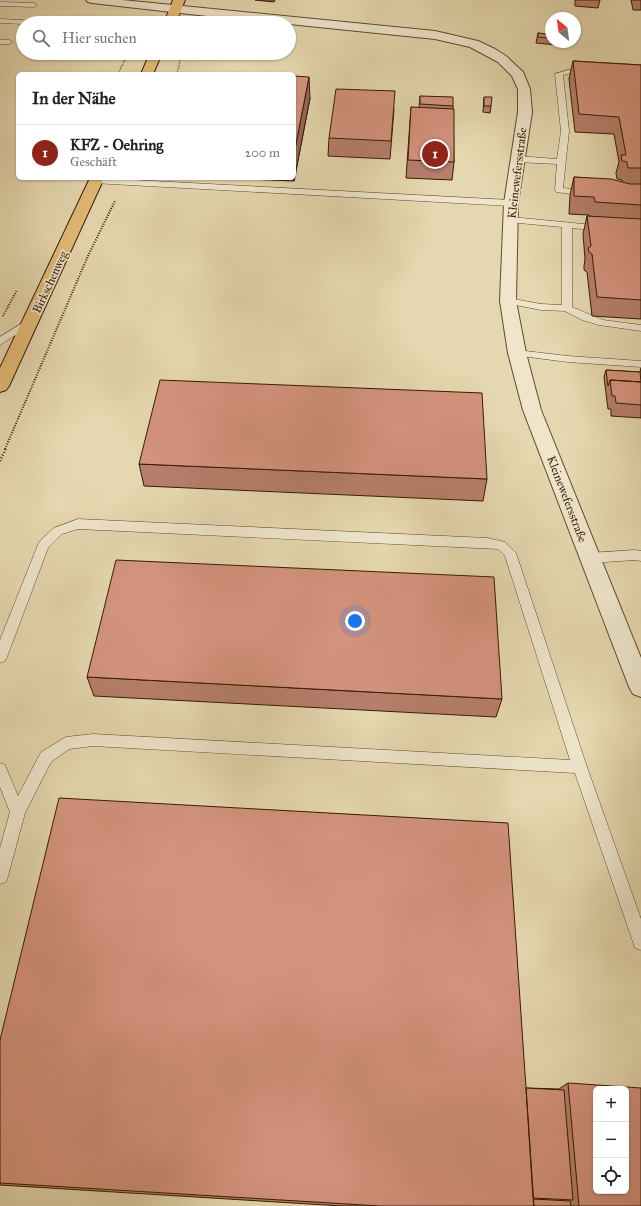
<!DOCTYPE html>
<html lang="de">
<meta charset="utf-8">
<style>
body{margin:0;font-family:"IM FELL Great Primer",serif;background:#f6f6f6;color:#202124}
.controls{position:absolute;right:12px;bottom:12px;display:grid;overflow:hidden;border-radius:6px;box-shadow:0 1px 3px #0004}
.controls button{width:36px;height:36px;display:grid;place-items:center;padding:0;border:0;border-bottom:1px solid #e0e0e0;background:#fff;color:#202124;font:20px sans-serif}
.compass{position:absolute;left:545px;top:12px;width:36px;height:36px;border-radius:50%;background:#fff;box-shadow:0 1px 3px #0004;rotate:331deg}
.you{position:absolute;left:355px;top:621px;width:14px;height:14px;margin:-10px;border:3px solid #fff;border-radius:50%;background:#1a73e8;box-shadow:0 0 0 6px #1a73e833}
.badge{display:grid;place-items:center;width:26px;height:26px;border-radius:50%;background:#8f2418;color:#fff;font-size:13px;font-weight:700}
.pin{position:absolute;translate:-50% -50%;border:2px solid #fff;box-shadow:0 1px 4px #0006}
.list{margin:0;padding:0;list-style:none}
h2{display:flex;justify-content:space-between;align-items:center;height:52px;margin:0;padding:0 16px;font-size:17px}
h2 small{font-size:13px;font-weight:400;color:#757577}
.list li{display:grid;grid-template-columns:26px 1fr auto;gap:12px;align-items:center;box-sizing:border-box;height:56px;padding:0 16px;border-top:1px solid #e0e0e0}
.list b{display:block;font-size:15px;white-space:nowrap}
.list p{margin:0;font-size:13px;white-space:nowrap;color:#757577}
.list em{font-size:13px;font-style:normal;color:#757577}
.icon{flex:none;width:22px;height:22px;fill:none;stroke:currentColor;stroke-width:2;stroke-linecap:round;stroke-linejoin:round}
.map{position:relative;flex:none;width:641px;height:1206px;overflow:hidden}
.search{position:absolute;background:#fff;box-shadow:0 1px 3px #0004;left:16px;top:16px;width:280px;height:44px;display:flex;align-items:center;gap:10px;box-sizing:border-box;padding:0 14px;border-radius:22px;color:#757577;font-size:15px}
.panel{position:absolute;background:#fff;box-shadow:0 1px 3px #0004;left:16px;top:72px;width:280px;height:108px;border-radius:6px}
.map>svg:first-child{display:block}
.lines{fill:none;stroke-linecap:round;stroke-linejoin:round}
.lane-casing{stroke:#62492e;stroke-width:1}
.street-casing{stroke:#62492e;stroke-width:2}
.primary-casing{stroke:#371a03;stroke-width:2}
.path-far2{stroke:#371a03;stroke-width:1.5;stroke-dasharray:0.5 1;stroke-linecap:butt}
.path-far1{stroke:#371a03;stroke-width:2;stroke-dasharray:1 1.5;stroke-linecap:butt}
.path{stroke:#371a03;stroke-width:2.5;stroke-dasharray:1 2;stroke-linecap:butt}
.lane{fill:#eee5cb;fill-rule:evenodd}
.street{fill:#eee5cb;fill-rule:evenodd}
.primary{fill:#e2bc78;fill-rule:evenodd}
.wall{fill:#b67e6c;stroke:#371a03}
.shaded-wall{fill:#946758;stroke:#371a03}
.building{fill:#d4937e;stroke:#371a03;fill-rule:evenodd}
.labels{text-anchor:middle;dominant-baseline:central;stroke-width:3.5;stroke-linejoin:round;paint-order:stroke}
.far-street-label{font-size:12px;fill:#371a03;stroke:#eee5cb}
</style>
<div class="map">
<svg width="641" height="1206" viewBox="0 0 641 1206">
<rect width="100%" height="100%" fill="#e5d7af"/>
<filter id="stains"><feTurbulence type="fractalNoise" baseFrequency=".005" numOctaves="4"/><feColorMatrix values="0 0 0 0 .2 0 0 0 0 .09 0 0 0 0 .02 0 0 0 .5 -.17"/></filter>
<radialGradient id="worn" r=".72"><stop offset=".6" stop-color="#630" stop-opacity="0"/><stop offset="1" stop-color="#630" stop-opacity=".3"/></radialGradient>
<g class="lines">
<defs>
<path id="lane" d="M0 2 34 3 37 5 34 7 0 6Z
M0 19 23 20 26 22 23 24 0 23Z
M0 40H9L13 42 9 44H0Z
M575 68 588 69 592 71 588 73 575 72 563 75 569 131 563 188 590 191 591 193 590 195 587 196 556 192 555 190 557 164 517 162 513 159 517 156 557 159 561 131 555 74Z
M96 178 511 200 515 203 511 206 93 183 92 181Z
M511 217 604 226 606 228 601 231 572 228V307L603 320 641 325V331L599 325 582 320 565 311 541 310 505 303 503 301 505 299 508 298 541 304 562 305V227L508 222 506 220Z
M32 317 37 320 36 322 0 345V337Z
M517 350 568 356 641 361V367L568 362 513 355 512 353Z
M78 519 487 538 505 542 516 553 587 767 641 919V950L635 948 633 942 575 773 93 746 69 749 51 762 25 813 8 876 6 882 0 884V848L10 812 0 787V763L5 765 18 796 41 752 66 737 93 734 570 760 505 556 498 549 78 529 62 534 48 548 7 657 5 661 0 663V640L39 542 54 528Z
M635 550 641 551V561L635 560 590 563 586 561 584 558 586 555 590 553Z"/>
<path id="street" d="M86 0H122L435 31 478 41 495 49 506 56 523 72 530 89 532 112 518 203 516 301 526 353 541 410 641 658V697L633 694 629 687 523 410 508 353 500 301 504 203 518 112V89L512 76 498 62 470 47 435 39 289 24V23L207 16 92 3 88 2Z"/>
<path id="primary" d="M173 0H185L176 23H164Z
M150 53H162L153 74H141Z
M90 178H104L9 386 6 390 0 392V368Z"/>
</defs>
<use href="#lane" class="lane-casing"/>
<use href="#street" class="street-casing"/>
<use href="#primary" class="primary-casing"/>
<path class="path-far2" d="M118 74 128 53
M176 74C180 67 179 61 182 53"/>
<path class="path-far1" d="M3 316 17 290
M5 449 88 256 115 201"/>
<path class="path" d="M0 461 6 448"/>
<use href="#lane" class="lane"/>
<use href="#street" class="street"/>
<use href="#primary" class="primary"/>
</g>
<path class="wall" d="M255 0H275L274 2Z
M575 0H600L598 8 575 6Z
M631 0H641V10H633Z
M538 33 551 35V42H569L568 46 536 43Z
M207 53H232L231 56H207Z
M573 61 641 65V319L592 316 587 272 584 270V266L585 259 583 234 587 216H589V215L569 214 570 195 574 177 622 182V180L617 179 616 173 619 162 614 134 575 132 569 79Z
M420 96 453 106 454 162 452 180 406 178 411 107 419 108Z
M484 97 491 106 490 113 483 112Z
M310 98 294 181 224 178H294Z
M394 109 390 159 328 156 329 138Z
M641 368V418L611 416V409H608L604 377 606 370 640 372Z
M139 464 487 479 483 501 144 486Z
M87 677 502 699 496 717 94 696Z
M0 1040 526 1088 559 1089 568 1083 641 1206H342L0 1185Z"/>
<path class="shaded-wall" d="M309 77 310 98 294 181V154Z"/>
<path class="building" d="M538 33 551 35V38L538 37Z
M573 61 641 65V168H628L627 162 622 161 621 155H626L619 117 579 114Z
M219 73 241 74H219Z
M294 76 309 77 294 154Z
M336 89 395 91 391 141 329 138Z
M420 96 453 97V106L420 104Z
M484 97H492L491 106H484Z
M411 107 454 109V162L408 160Z
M574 177 611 179 630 184H641V205L595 202 594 197 574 196Z
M587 216 641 219V300L597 297 592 254 589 252 588 248 591 246Z
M606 370 640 372 641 382 610 380 608 386Z
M160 380 482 393 487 479 139 464Z
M610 380 641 382V405L616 403 615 396H612Z
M116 560 494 577 502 699 87 677Z
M59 798 508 823 534 1206H380L0 1183V1040Z
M568 1083 641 1088V1206H579ZM596 1089H626V1191H596Z
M526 1088 564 1090 573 1200 533 1198Z
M533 1199 570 1201 571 1206H534Z"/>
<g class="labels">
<g class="far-street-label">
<text transform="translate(517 173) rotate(-83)">Kleinewefersstraße</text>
<text transform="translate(50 282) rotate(-65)">Birkschenweg</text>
<text transform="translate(567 499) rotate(69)">Kleinewefersstraße</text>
</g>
</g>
<rect width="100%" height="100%" filter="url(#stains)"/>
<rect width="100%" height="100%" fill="url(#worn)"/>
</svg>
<div class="controls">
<button>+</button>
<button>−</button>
<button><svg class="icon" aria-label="locate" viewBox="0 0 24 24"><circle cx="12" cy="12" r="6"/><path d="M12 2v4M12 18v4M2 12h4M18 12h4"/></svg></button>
</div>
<svg class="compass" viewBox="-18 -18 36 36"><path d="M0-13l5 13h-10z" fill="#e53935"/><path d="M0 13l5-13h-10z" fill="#757577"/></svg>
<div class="you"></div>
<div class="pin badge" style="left:435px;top:154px">1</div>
<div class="search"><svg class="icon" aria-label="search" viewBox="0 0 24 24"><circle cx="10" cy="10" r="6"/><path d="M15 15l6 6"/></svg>Hier suchen</div>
<section class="panel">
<h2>In der Nähe<small></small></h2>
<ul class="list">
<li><span class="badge">1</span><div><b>KFZ - Oehring</b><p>Geschäft</p></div><em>200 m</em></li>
</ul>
</section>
</div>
